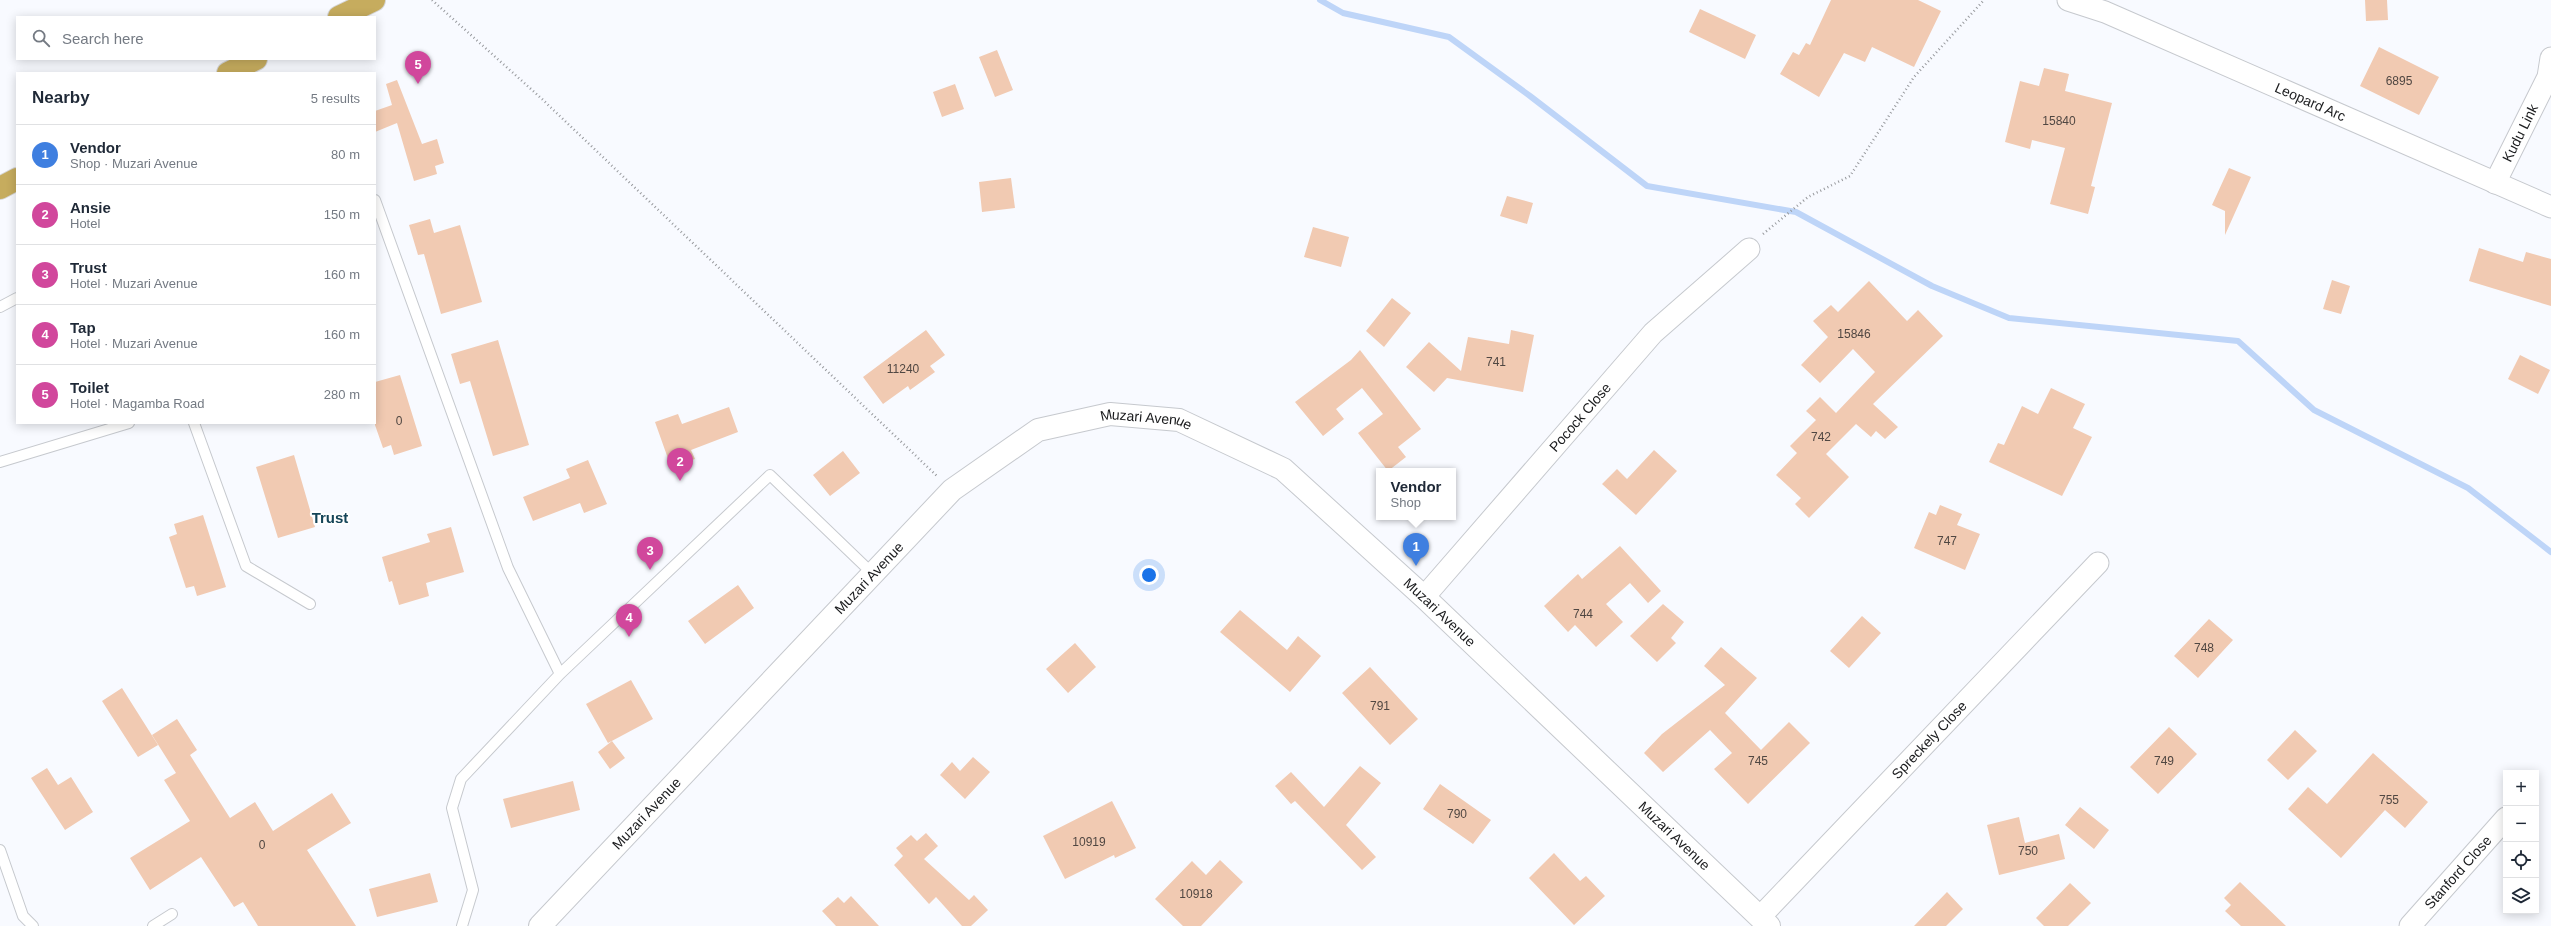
<!DOCTYPE html>
<meta charset="utf-8">
<style>
body{margin:0;font-family:Arial,sans-serif;background:#f2f2f3;color:#1f2937}
.controls{position:absolute;right:12px;bottom:12px;display:grid;overflow:hidden;border-radius:0px;box-shadow:0 2px 10px #0003}
.controls button{width:36px;height:36px;display:grid;place-items:center;padding:0;border:0;border-bottom:1px solid #e0e1e3;background:#fff;color:#1f2937;font:20px sans-serif}
.you{position:absolute;left:1149px;top:575px;width:14px;height:14px;margin:-10px;border:3px solid #fff;border-radius:50%;background:#1a73e8;box-shadow:0 0 0 6px #1a73e833}
.badge{display:grid;place-items:center;width:26px;height:26px;border-radius:50%;background:#111827;color:#fff;font-size:13px;font-weight:700}
.pin{position:absolute;translate:-50% -33px;filter:drop-shadow(0 1px 2px #0008)}
.pin::after{content:'';position:absolute;top:21px;width:14px;height:12px;background:inherit;clip-path:polygon(0 0,100% 0,50% 100%)}
.popup{position:absolute;left:1376px;top:468px;width:80px;height:52px;box-sizing:border-box;display:grid;place-content:center;border-radius:0px;background:#fff;filter:drop-shadow(0 1px 3px #0005);font-size:13px;white-space:nowrap;color:#747a83}
.popup b{font-size:15px;color:#1f2937}
.popup::after{content:'';position:absolute;left:50%;top:100%;margin-left:-8px;border:8px solid transparent;border-top-color:#fff}
.list{margin:0;padding:0;list-style:none}
h2{display:flex;justify-content:space-between;align-items:center;height:52px;margin:0;padding:0 16px;font-size:17px}
h2 small{font-size:13px;font-weight:400;color:#747a83}
.list li{display:grid;grid-template-columns:26px 1fr auto;gap:12px;align-items:center;box-sizing:border-box;height:60px;padding:0 16px;border-top:1px solid #e0e1e3}
.list b{display:block;font-size:15px;white-space:nowrap}
.list p{margin:0;font-size:13px;white-space:nowrap;color:#747a83}
.list em{font-size:13px;font-style:normal;color:#747a83}
.icon{flex:none;width:22px;height:22px;fill:none;stroke:currentColor;stroke-width:2;stroke-linecap:round;stroke-linejoin:round}
.map{position:relative;flex:none;width:2551px;height:926px;overflow:hidden}
.search{position:absolute;background:#fff;box-shadow:0 2px 10px #0003;left:16px;top:16px;width:360px;height:44px;display:flex;align-items:center;gap:10px;box-sizing:border-box;padding:0 14px;border-radius:0px;color:#747a83;font-size:15px}
.panel{position:absolute;background:#fff;box-shadow:0 2px 10px #0003;left:16px;top:72px;width:360px;height:352px;border-radius:0px}
.map>svg:first-child{display:block}
.lines{fill:none;stroke-linecap:round;stroke-linejoin:round}
.stream{stroke:#bed5f8;stroke-width:6}
.building{fill:#f1cab2}
.service-casing{stroke:#c6c9ce;stroke-width:12}
.minor-casing{stroke:#c6c9ce;stroke-width:23}
.tertiary-casing{stroke:#c6c9ce;stroke-width:24}
.trunk-casing{stroke:#d6d6d6;stroke-width:24}
.path{stroke:#97999d;stroke-width:2.5;stroke-dasharray:1 3;stroke-linecap:butt}
.service{stroke:#fff;stroke-width:10}
.minor{stroke:#fff;stroke-width:21}
.tertiary{stroke:#fff;stroke-width:22}
.trunk{stroke:#c6ac5e;stroke-width:22}
.labels{text-anchor:middle;dominant-baseline:central;stroke-width:4;stroke-linejoin:round;paint-order:stroke}
.number-label{font-size:12px;fill:#504742}
.street-label{font-size:14px;fill:#1a1b1d;stroke:#fff}
.neighbourhood-label{font-size:15px;font-weight:bold;fill:#154558;stroke:#fff}
</style>
<div class="map">
<svg width="2551" height="926" viewBox="0 0 2551 926">
<rect width="100%" height="100%" fill="#f8faff"/>
<g class="lines">
<path class="stream" d="M1320 0 1343 13 1449 37 1530 96 1647 186 1796 212 1932 286 2009 318 2238 341 2314 410 2468 488 2551 552"/>
</g>
<path class="building" d="M1831 0H1918L1941 11 1914 67 1872 47 1865 62 1844 53 1819 97 1780 74 1793 52 1799 55 1806 43 1810 45Z
M2365 0H2387L2388 20 2366 21Z
M1700 9 1756 35 1745 59 1689 32Z
M2379 47 2439 77 2419 115 2360 86Z
M997 50 1013 90 995 97 979 57Z
M2044 68 2069 74 2065 91 2112 103 2091 186 2095 187 2088 214 2050 204 2065 148 2032 140 2030 149 2005 142 2020 81 2039 86Z
M397 80 422 144 437 139 444 163 435 166 437 174 414 181 397 123 375 132V111L392 105 386 84Z
M955 84 964 109 942 117 933 92Z
M2229 168 2251 177 2225 235V211L2212 205Z
M1011 178 1015 208 982 212 979 182Z
M1507 196 1533 203 1527 224 1500 216Z
M430 219 434 233 460 225 482 302 441 314 424 254 418 255 409 225Z
M1313 227 1349 237 1341 267 1304 257Z
M2479 248 2523 262 2526 252 2551 259V306L2469 281Z
M2332 280 2350 286 2341 314 2323 309Z
M1869 281 1907 321 1918 310 1943 336 1873 404 1898 427 1885 439 1876 431 1871 437 1856 424 1826 454 1849 477 1809 518 1795 504 1801 498 1776 475 1797 453 1790 446 1816 420 1806 411 1820 397 1836 413 1875 372 1853 349 1820 383 1801 365 1828 337 1813 321 1831 305 1838 312Z
M1392 298 1411 313 1384 347 1366 331Z
M926 330 945 355 930 366 935 372 910 390 908 386 883 404 863 377Z
M1511 330 1534 335 1523 392 1447 378 1434 392 1406 367 1429 342 1461 371 1468 337 1509 344Z
M498 340 529 445 493 456 470 381 460 384 451 354Z
M1360 350 1421 429 1398 447 1406 457 1388 471 1358 433 1383 414 1362 388 1336 409 1344 419 1323 436 1295 402 1351 360Z
M2520 355 2550 370 2538 394 2508 379Z
M400 375 422 446 394 455 391 445 383 448 375 425V382Z
M2051 388 2085 404 2073 428 2092 437 2062 496 1989 462 1998 443 2004 445 2022 406 2038 414Z
M729 407 738 432 691 450 695 459 671 467 655 422 678 414 682 424Z
M1654 450 1677 471 1636 515 1602 484 1617 469 1627 479Z
M843 451 860 473 830 496 813 475Z
M294 455 315 527 278 538 256 467Z
M588 460 607 504 584 513 580 503 533 521 523 497 570 478 566 469Z
M1940 505 1962 514 1957 525 1980 534 1965 570 1914 548 1929 512 1936 515Z
M203 515 226 587 197 596 194 586 186 588 169 537 177 534 174 524Z
M451 527 464 572 426 583 429 596 399 605 392 581 389 582 382 557 430 542 427 534Z
M1620 546 1661 591 1648 603 1630 583 1606 604 1623 622 1596 647 1575 625 1568 632 1544 606 1578 574 1582 579Z
M738 585 754 608 705 644 688 621Z
M1663 604 1684 622 1671 638 1676 643 1657 662 1630 636Z
M1240 610 1287 650 1298 636 1321 656 1290 692 1220 632Z
M1862 616 1881 633 1849 668 1830 651Z
M2209 619 2233 640 2198 678 2174 656Z
M1075 643 1096 667 1068 693 1046 669Z
M1721 647 1757 678 1725 713 1761 750 1789 722 1810 743 1748 804 1714 769 1732 753 1710 730 1663 772 1644 753 1662 734 1725 685 1704 666Z
M1370 667 1418 719 1390 745 1342 693Z
M631 680 653 719 608 743 586 704Z
M122 688 158 745 138 757 102 701Z
M177 719 197 750 190 755 230 818 255 802 273 831 332 793 351 823 307 850 356 926H258L243 902 234 907 201 857 150 890 130 858 190 821 164 780 176 773 152 735Z
M2169 727 2197 754 2158 794 2130 767Z
M2295 730 2317 751 2288 780 2267 760Z
M612 741 625 758 610 769 598 752Z
M2373 753 2428 802 2405 828 2385 810 2341 858 2288 809 2308 787 2327 804Z
M973 757 990 772 965 799 940 775 952 762 960 771Z
M1360 766 1381 783 1346 825 1376 857 1362 870 1295 801 1291 804 1275 786 1291 772 1324 807Z
M47 768 58 785 71 777 93 812 65 830 31 778Z
M573 781 580 810 511 828 503 799Z
M1440 784 1491 820 1473 844 1423 809Z
M1112 801 1136 848 1115 858 1114 855 1065 879 1043 836Z
M2080 807 2109 830 2094 849 2065 825Z
M2019 817 2025 843 2059 834 2065 859 1999 875 1987 825Z
M926 833 938 846 924 859 969 900 974 895 988 910 971 926H962L936 897 929 904 894 865 903 856 896 848 911 835 917 841Z
M1554 853 1580 881 1586 876 1605 896 1574 925 1529 878Z
M1220 860 1243 882 1201 926H1183L1155 899 1192 861 1206 875Z
M430 873 438 902 377 917 369 889Z
M2240 882 2286 926H2241L2225 911 2231 905 2224 898Z
M2070 883 2091 903 2068 926H2044L2036 918Z
M1947 892 1963 909 1946 926H1914Z
M851 896 879 926H836L822 911 838 897 844 903Z"/>
<g class="lines">
<defs>
<path id="service" d="M375 200 508 568 560 674
M0 307 17 298
M194 423 246 566 310 604
M0 462 129 423
M0 850 23 916 33 926
M153 926 172 914
M462 926 473 890 452 808 461 779 560 674 770 475 873 574"/>
<g id="minor">
<path id="s1" d="M2068 0 2105 12 2551 207"/>
<path id="s2" d="M2495 183 2548 77 2551 58"/>
<path id="s3" d="M1424 597 1653 333 1749 249"/>
<path id="s4" d="M1760 917 2098 563"/>
<path id="s5" d="M2410 926 2506 818"/>
</g>
<g id="tertiary">
<path id="s6" d="M540 926 952 490 1038 430 1110 414 1179 420 1283 469 1424 597 1769 926"/>
</g>
<path id="trunk" d="M339 17 374 0
M228 73 256 59
M0 188 17 179"/>
</defs>
<use href="#service" class="service-casing"/>
<use href="#minor" class="minor-casing"/>
<use href="#tertiary" class="tertiary-casing"/>
<use href="#trunk" class="trunk-casing"/>
<path class="path" d="M432 0 542 99 937 476
M1763 234 1808 197 1850 176 1914 77 1984 0"/>
<use href="#service" class="service"/>
<use href="#minor" class="minor"/>
<use href="#tertiary" class="tertiary"/>
<use href="#trunk" class="trunk"/>
</g>
<g class="labels">
<g class="number-label">
<text x="2399" y="81">6895</text>
<text x="2059" y="121">15840</text>
<text x="1854" y="334">15846</text>
<text x="1496" y="362">741</text>
<text x="903" y="369">11240</text>
<text x="399" y="421">0</text>
<text x="1821" y="437">742</text>
<text x="1947" y="541">747</text>
<text x="1583" y="614">744</text>
<text x="2204" y="648">748</text>
<text x="1380" y="706">791</text>
<text x="1758" y="761">745</text>
<text x="2164" y="761">749</text>
<text x="2389" y="800">755</text>
<text x="1457" y="814">790</text>
<text x="1089" y="842">10919</text>
<text x="262" y="845">0</text>
<text x="2028" y="851">750</text>
<text x="1196" y="894">10918</text>
</g>
<g class="street-label">
<text stroke="none"><textPath href="#s1" startOffset="263">Leopard Arc</textPath></text>
<text stroke="none"><textPath href="#s2" startOffset="56">Kudu Link</textPath></text>
<text stroke="none"><textPath href="#s3" startOffset="238">Pocock Close</textPath></text>
<text stroke="none"><textPath href="#s6" startOffset="815">Muzari Avenue</textPath></text>
<text stroke="none"><textPath href="#s6" startOffset="479">Muzari Avenue</textPath></text>
<text stroke="none"><textPath href="#s6" startOffset="1175">Muzari Avenue</textPath></text>
<text stroke="none"><textPath href="#s4" startOffset="245">Spreckely Close</textPath></text>
<text stroke="none"><textPath href="#s6" startOffset="155">Muzari Avenue</textPath></text>
<text stroke="none"><textPath href="#s6" startOffset="1499">Muzari Avenue</textPath></text>
<text stroke="none"><textPath href="#s5" startOffset="72">Stanford Close</textPath></text>
</g>
<g class="neighbourhood-label">
<text x="330" y="517">Trust</text>
</g>
</g>
</svg>
<div class="controls">
<button>+</button>
<button>−</button>
<button><svg class="icon" aria-label="locate" viewBox="0 0 24 24"><circle cx="12" cy="12" r="6"/><path d="M12 2v4M12 18v4M2 12h4M18 12h4"/></svg></button>
<button><svg class="icon" aria-label="layers" viewBox="0 0 24 24"><path d="M12 4l9 5-9 5-9-5zM3 14l9 5 9-5"/></svg></button>
</div>
<div class="you"></div>
<div class="pin badge" style="left:1416px;top:566px;background:#3f7fe0">1</div>
<div class="popup"><b>Vendor</b>Shop</div>
<div class="pin badge" style="left:680px;top:481px;background:#d1479c">2</div>
<div class="pin badge" style="left:650px;top:570px;background:#d1479c">3</div>
<div class="pin badge" style="left:629px;top:637px;background:#d1479c">4</div>
<div class="pin badge" style="left:418px;top:84px;background:#d1479c">5</div>
<div class="search"><svg class="icon" aria-label="search" viewBox="0 0 24 24"><circle cx="10" cy="10" r="6"/><path d="M15 15l6 6"/></svg>Search here</div>
<section class="panel">
<h2>Nearby<small>5 results</small></h2>
<ul class="list">
<li><span class="badge" style="background:#3f7fe0">1</span><div><b>Vendor</b><p>Shop · Muzari Avenue</p></div><em>80 m</em></li>
<li><span class="badge" style="background:#d1479c">2</span><div><b>Ansie</b><p>Hotel</p></div><em>150 m</em></li>
<li><span class="badge" style="background:#d1479c">3</span><div><b>Trust</b><p>Hotel · Muzari Avenue</p></div><em>160 m</em></li>
<li><span class="badge" style="background:#d1479c">4</span><div><b>Tap</b><p>Hotel · Muzari Avenue</p></div><em>160 m</em></li>
<li><span class="badge" style="background:#d1479c">5</span><div><b>Toilet</b><p>Hotel · Magamba Road</p></div><em>280 m</em></li>
</ul>
</section>
</div>
